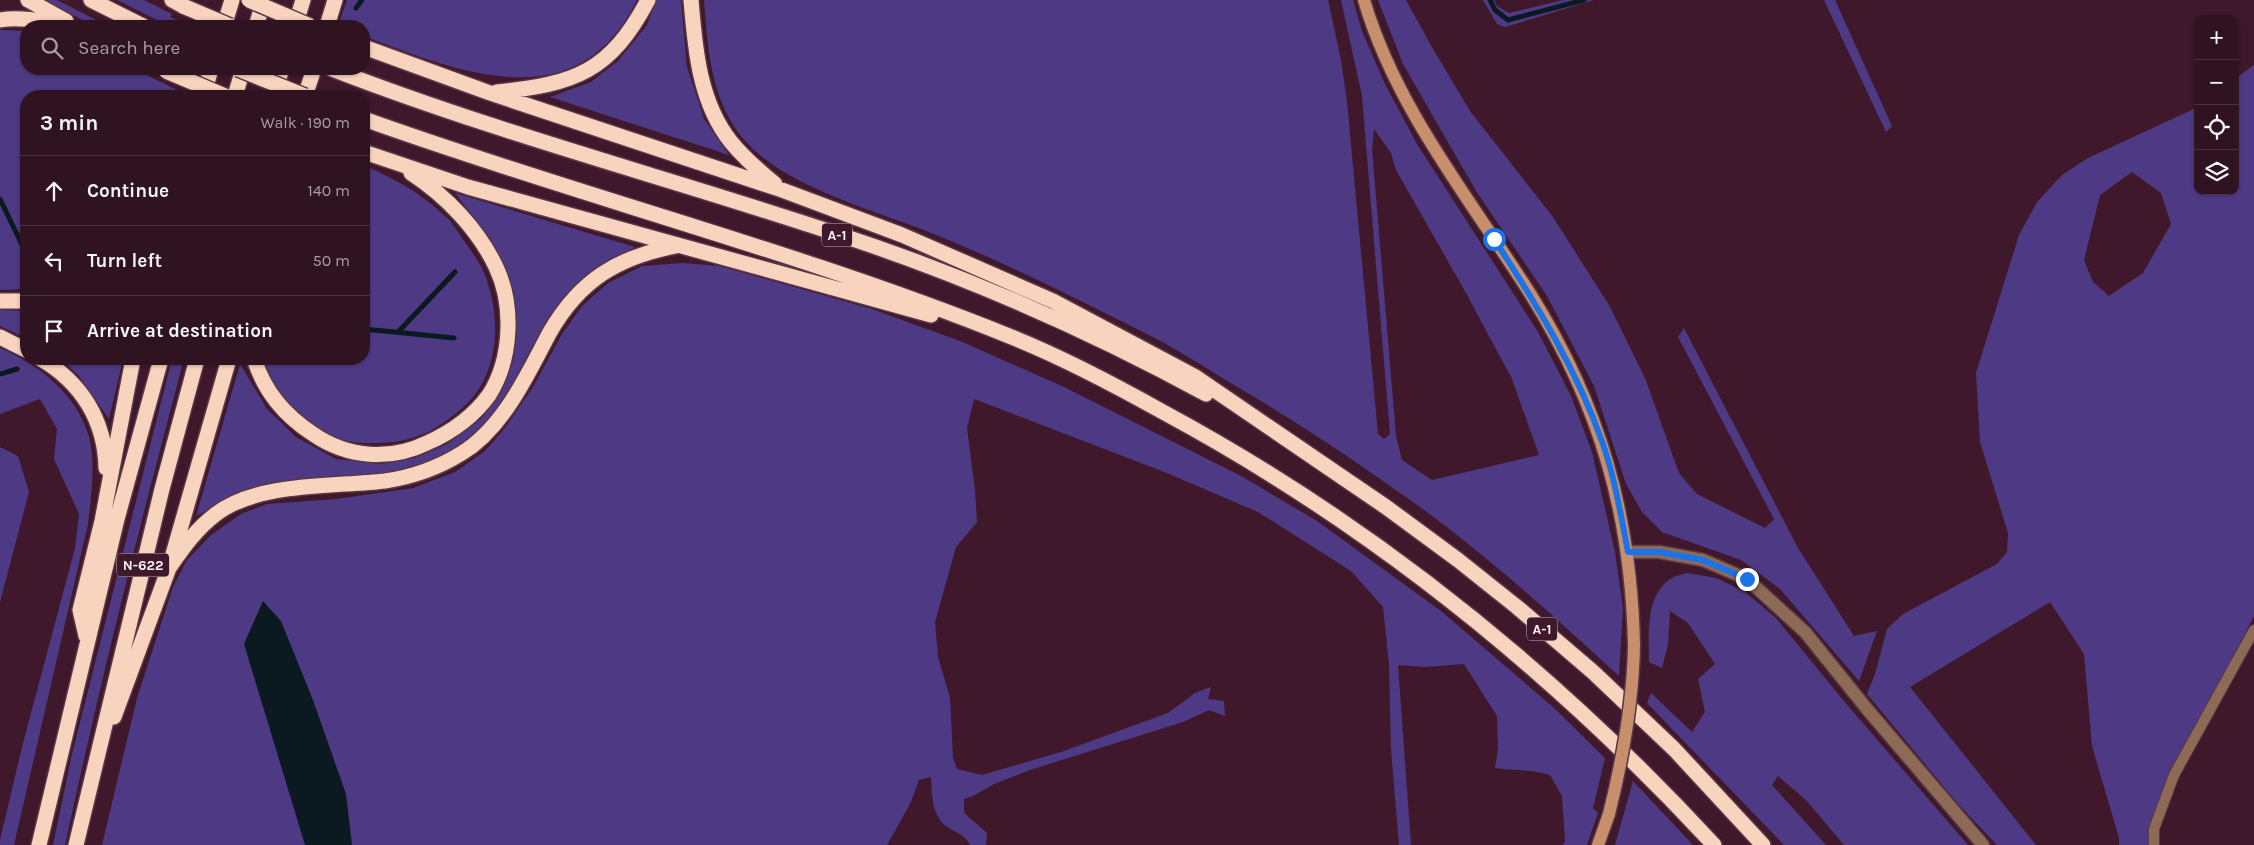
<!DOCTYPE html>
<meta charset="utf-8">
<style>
body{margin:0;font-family:Karla,sans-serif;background:#3b202d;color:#f1f3f6}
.controls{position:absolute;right:15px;top:15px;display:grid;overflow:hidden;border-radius:10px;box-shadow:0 1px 4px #0004}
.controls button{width:45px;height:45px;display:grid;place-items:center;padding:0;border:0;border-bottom:1px solid #4a323e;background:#2f1320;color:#f1f3f6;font:25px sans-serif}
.stop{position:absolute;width:15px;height:15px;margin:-11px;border:4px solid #1a73e8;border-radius:50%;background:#fff}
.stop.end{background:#1a73e8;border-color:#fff;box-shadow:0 1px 5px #0008}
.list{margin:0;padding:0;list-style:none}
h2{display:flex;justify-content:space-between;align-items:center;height:65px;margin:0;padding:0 20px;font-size:21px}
h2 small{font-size:16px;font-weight:400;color:#a79ea5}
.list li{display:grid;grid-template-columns:32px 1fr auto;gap:15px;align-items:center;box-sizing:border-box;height:70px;padding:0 20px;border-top:1px solid #4a323e}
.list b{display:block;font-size:19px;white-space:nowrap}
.list em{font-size:16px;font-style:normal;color:#a79ea5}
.icon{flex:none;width:28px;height:28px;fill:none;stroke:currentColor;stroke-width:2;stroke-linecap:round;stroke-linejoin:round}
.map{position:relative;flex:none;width:2254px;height:845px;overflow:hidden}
.search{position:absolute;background:#2f1320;box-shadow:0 1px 4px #0004;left:20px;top:20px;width:350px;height:55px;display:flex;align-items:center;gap:12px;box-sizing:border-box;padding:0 18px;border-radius:20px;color:#a79ea5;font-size:19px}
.panel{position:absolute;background:#2f1320;box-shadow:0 1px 4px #0004;left:20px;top:90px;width:350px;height:275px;border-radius:20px}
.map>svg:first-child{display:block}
.green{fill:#4e3a84;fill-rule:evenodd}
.water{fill:#0b1920}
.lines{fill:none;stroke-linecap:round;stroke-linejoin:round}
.stream{stroke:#0b1920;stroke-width:5}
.lane-casing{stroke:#593747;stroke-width:12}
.street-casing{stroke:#593747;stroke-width:15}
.secondary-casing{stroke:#593747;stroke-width:15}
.highway-casing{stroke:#593747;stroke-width:18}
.lane{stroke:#8d6a55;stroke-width:10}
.street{stroke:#8d6a55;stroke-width:12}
.secondary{stroke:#c78f6c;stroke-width:12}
.highway{stroke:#f8d4bf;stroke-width:15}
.secondary-bridge-casing{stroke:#593747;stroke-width:15;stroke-linecap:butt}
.highway-bridge-casing{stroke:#593747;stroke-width:18;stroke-linecap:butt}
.secondary-bridge{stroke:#c78f6c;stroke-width:12}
.highway-bridge{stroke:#f8d4bf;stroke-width:15}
.route{stroke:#1a73e8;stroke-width:6}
.labels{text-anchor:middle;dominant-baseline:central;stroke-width:5;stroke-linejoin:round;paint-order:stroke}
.shield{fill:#3f192b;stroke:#c3b0b8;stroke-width:1}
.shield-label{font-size:14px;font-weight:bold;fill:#fcf1f5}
</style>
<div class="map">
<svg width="2254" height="845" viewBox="0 0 2254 845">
<rect width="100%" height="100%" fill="#3f192b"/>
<path class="green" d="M44 0H57L108 26H94Z
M117 0H144L172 14 170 17 193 26 171 24 169 26Z
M347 0H637C577 121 461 73 364 36V26H338Z
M656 0H681L687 67 704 119 729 155 550 97 591 82 618 61 647 25Z
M704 0H1328L1341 60 1347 102 1378 434 1384 439 1390 434 1362 96 1341 0H1353L1362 31 1384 82 1417 144 1538 332 1571 396 1592 452 1615 552 1623 608 1619 676C1555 617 1490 558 1420 507 1360 464 1299 423 1236 386 1207 369 1179 350 1149 335 1077 299 1004 262 929 232 873 210 790 188 748 144 711 105 708 51 704 0ZM1374 129 1391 153 1396 170 1466 293 1512 379 1539 455 1432 480 1402 460 1396 436 1372 149Z
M1378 0H1406L1433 49 1470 111 1553 217 1609 305 1645 378 1679 473 1697 494 1765 528 1774 519 1678 337 1684 328 1798 548 1854 636 1877 631 1859 681 1780 589 1741 560 1662 532 1642 512 1626 484 1594 386 1547 296 1476 191 1403 64Z
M1483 0H1494L1497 6 1509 13 1563 0H1594L1505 27 1497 24Z
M1824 0H1835L1892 126 1886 132Z
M0 30 26 31V69H134L190 96H26V289L0 290Z
M2254 65V616L2183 753 2150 845H2119V838L2092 746 2084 654 2050 602 1910 687 2036 845H1997L1958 804 1867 694 1875 674 1887 629 1903 614 1997 564 2007 552 2008 533 1980 442 1976 373 2019 235 2037 202 2062 175 2088 158 2198 107V191H2235V79ZM2132 172 2161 193 2171 224 2143 273 2109 296 2093 282 2084 260 2100 195Z
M364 165C396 180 420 192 446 217 453 223 457 231 462 238 471 251 483 266 487 281 502 325 498 378 461 409 435 431 414 442 379 443 353 444 329 440 308 423 288 407 270 384 264 359H364Z
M455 193 635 247C600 268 577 282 551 316 520 358 508 417 460 448 408 481 345 473 287 481 253 485 225 500 196 516L240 364 267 409 296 437 336 459 381 464 415 458 447 444 482 418 502 388 513 362 515 304 506 270 489 237Z
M683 263 719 266 872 309 960 341 1064 387 1241 476 1317 521 1441 611 1553 707 1605 758 1593 808 1598 813 1587 845H1563L1565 841 1562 796 1550 775C1533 769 1513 771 1495 768L1498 749 1497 716 1464 664 1425 667 1398 665 1411 845H1399L1391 749 1389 664 1383 607 1351 571 1258 512 1167 473 974 399 967 428 975 490 977 522 956 547 935 622 938 657 950 698 953 758 957 769 982 775 1061 752 1168 713 1195 693 1211 687 1208 699 1224 701 1225 716 1209 710 1183 722 1030 770 994 784 973 796 964 799V813L987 833 986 845H970C965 832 947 831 940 820 931 806 932 792 931 777L919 780 910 804 887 845H102L137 698 173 587 187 560 211 535 241 514 267 504 336 499 413 488 455 472 485 451 505 428 533 387 562 334 582 306 608 283 642 266Z
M0 310 26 311V338L0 326Z
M0 348C39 365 77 394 89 437 96 463 91 497 88 524L14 845H0V840L22 747 75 548 79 514 54 459 57 429 40 399 0 414Z
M61 359H123L109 419 79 376Z
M172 359H184C141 520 100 682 65 845H53L72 754Z
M0 447 18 456 29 492 0 602Z
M1687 573 1716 578 1744 591 1776 618 1843 700 1968 845H1844L1806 800 1778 776 1772 785 1826 845H1784L1647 703 1651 693 1692 732 1705 712 1698 679 1715 664 1688 623 1670 611 1668 644 1662 668 1649 662C1649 636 1645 597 1669 580 1673 576 1681 575 1687 573Z
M1633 781 1693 845H1615Z"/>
<path class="water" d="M263 601 281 621 313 700 346 794 352 845H305L244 644Z"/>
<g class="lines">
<path class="stream" d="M1490 0 1495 10 1508 20 1584 0
M356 8 362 0
M0 199 26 253
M364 329 454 338
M398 332 455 272
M0 374 17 369"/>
<defs>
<path id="lane" d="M2154 845V829L2174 775 2254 630"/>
<path id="street" d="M1628 552H1659L1703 560 1747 579 1805 632 1867 709 1983 845"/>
<path id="secondary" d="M1364 0C1396 109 1471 200 1531 295 1600 406 1631 514 1634 645
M1598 845 1609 814"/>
<path id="highway" d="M28 0 66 21
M91 0 143 26
M172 0 183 6
M691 0C695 48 699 102 731 142 744 158 759 171 775 184
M0 20C21 16 46 22 67 26
M224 26 232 0
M256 26 264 0
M295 26 303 0
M327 26 335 0
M364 47 490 93 782 190 902 235 1053 301 1194 376 1386 507 1458 560 1517 607 1593 672 1674 749 1763 845
M332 69C510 138 696 185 876 247 990 287 1100 336 1206 394
M497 92C575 84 610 72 648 0
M203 96 211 69
M235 96 243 69
M273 96 282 69
M305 96 314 69
M364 119C578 196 798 251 1009 336 1062 357 1113 384 1163 412 1371 524 1554 672 1714 845
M364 152 468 187 931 315
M0 301H26
M0 337 26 350
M41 359C82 383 105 421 106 468
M254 359C265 392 284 415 313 434 348 458 390 461 427 443 452 432 473 417 489 395 512 359 514 305 496 267 478 229 446 196 411 173
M169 568C183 548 196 529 216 514 258 482 334 487 385 481 412 477 438 468 462 453 480 442 495 425 507 408 524 384 536 358 550 332 580 280 618 257 676 246
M86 636 80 610 102 521 133 359
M114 717 169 568 229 359
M39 845 117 519 161 359
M76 845 162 489 197 359"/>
</defs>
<use href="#lane" class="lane-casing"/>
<use href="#street" class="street-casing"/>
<use href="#secondary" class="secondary-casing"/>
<use href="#highway" class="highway-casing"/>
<use href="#lane" class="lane"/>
<use href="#street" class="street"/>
<use href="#secondary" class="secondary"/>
<use href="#highway" class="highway"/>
<defs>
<path id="secondary-bridge" d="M1609 814C1623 758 1633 703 1634 645"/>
<path id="highway-bridge" d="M249 0 310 26
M183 6 230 26
M238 69 305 96
M166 71 225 96"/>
</defs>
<use href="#secondary-bridge" class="secondary-bridge-casing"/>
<use href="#highway-bridge" class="highway-bridge-casing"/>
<use href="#secondary-bridge" class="secondary-bridge"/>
<use href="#highway-bridge" class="highway-bridge"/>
</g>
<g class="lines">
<path class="route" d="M1494 239C1537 305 1577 370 1603 444 1615 479 1621 516 1628 552H1659L1703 560 1747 579"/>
</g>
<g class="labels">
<g class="shield">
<rect x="822" y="223.5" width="30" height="23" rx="4"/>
<rect x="117" y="553.5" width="52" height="23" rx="4"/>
<rect x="1527" y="617.5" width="30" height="23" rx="4"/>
</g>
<g class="shield-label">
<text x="837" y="235">A-1</text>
<text x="143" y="565">N-622</text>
<text x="1542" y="629">A-1</text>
</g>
</g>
</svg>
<div class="controls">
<button>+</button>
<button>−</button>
<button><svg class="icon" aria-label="locate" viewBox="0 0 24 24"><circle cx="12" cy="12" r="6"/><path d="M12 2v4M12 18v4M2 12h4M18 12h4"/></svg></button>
<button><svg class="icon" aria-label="layers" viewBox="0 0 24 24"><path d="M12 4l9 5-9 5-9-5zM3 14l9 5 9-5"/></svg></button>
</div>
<div class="stop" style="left:1494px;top:239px"></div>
<div class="stop end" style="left:1747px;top:579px"></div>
<div class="search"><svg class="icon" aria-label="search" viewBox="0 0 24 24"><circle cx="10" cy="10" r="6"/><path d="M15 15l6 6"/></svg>Search here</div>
<section class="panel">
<h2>3 min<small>Walk · 190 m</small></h2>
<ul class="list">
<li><svg class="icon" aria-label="ahead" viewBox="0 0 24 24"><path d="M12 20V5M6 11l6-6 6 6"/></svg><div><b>Continue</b></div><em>140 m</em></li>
<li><svg class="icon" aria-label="left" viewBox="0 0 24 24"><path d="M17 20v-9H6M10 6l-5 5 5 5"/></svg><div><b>Turn left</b></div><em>50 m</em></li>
<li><svg class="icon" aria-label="arrive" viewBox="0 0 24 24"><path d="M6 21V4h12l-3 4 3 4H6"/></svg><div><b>Arrive at destination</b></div></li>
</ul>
</section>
</div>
